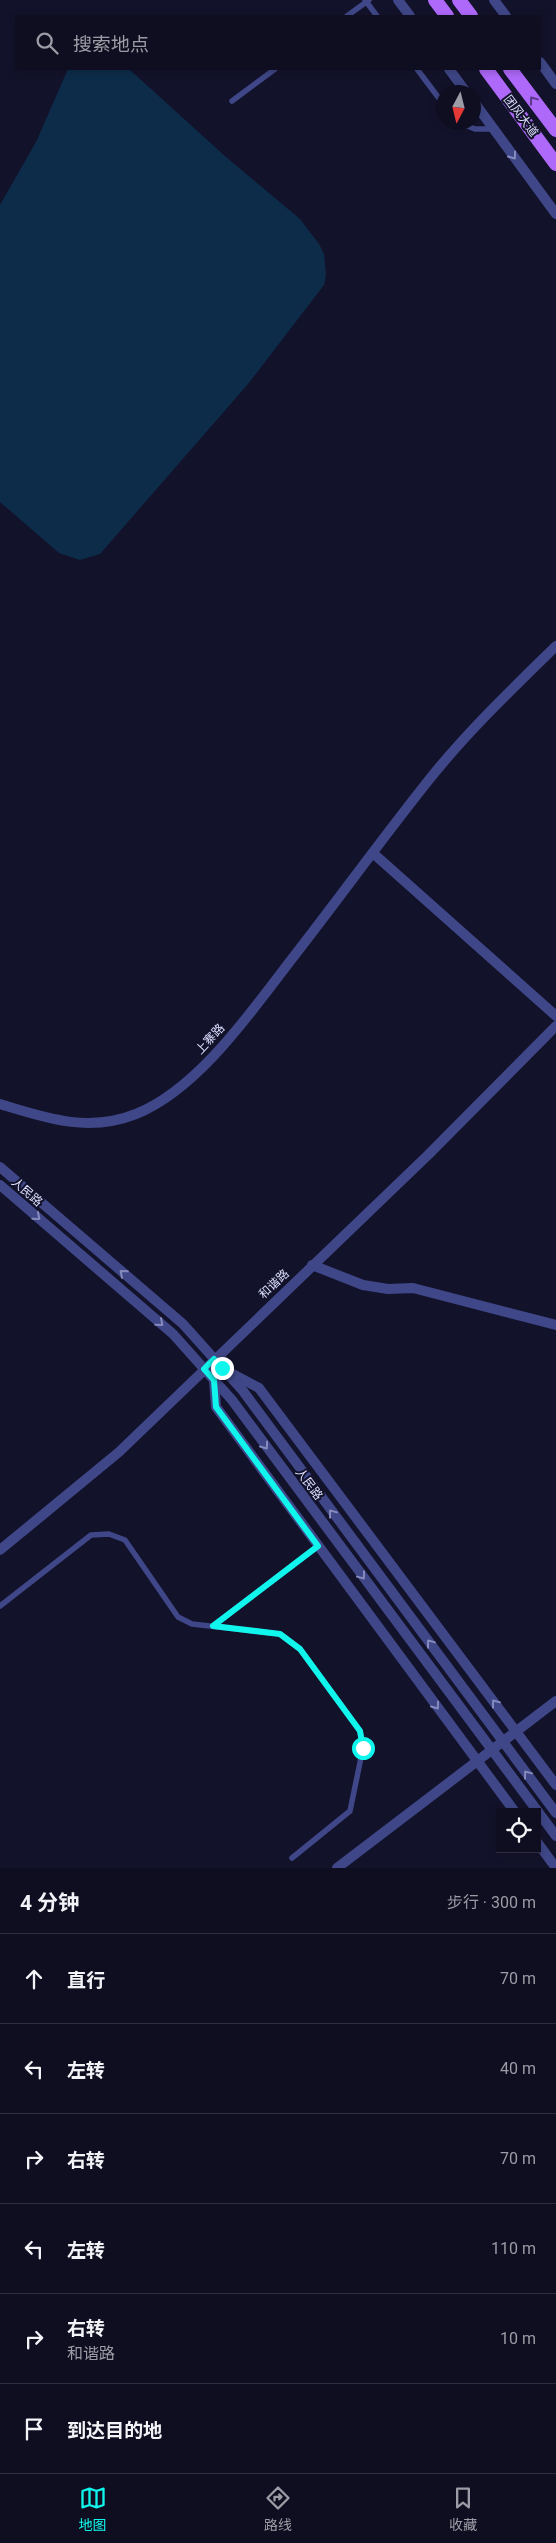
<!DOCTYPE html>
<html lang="zh">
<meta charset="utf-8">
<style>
body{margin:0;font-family:Roboto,"Noto Sans SC",sans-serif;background:#171729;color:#f1f3f6}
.controls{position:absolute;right:15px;bottom:15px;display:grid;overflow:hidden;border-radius:0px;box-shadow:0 2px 8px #0003}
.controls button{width:45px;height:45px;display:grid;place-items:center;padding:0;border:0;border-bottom:1px solid #2e2e3e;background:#0e0e20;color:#f1f3f6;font:25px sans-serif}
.compass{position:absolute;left:436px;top:85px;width:45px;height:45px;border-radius:50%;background:#0e0e20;box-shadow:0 2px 8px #0003;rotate:187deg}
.stop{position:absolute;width:15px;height:15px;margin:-11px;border:4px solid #11f6ec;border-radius:50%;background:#fff}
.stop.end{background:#11f6ec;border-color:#fff;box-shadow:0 1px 5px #0008}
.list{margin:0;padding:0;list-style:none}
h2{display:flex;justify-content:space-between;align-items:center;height:65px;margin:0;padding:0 20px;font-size:21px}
h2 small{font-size:16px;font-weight:400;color:#9b9ca5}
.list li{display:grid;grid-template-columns:32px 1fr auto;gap:15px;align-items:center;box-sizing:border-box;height:90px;padding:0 20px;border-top:1px solid #2e2e3e}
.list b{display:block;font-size:19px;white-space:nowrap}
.list p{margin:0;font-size:16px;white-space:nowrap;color:#9b9ca5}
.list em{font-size:16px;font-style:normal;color:#9b9ca5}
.icon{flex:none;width:28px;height:28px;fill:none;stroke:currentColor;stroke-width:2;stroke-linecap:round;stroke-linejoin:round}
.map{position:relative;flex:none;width:556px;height:1868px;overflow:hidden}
.search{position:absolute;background:#0e0e20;box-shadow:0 2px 8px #0003;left:15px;right:15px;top:15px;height:55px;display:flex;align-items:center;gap:12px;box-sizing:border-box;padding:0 18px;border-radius:0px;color:#9b9ca5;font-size:19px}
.sheet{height:605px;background:#0e0e20}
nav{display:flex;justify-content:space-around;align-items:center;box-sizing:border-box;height:70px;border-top:1px solid #2e2e3e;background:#0e0e20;font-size:14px;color:#9b9ca5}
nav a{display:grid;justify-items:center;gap:2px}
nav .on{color:#11f6ec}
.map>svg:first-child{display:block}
.water{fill:#0d2c49}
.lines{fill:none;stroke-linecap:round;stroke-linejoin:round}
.service{stroke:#3f4788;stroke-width:5.5}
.minor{stroke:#3f4788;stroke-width:10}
.tertiary{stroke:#3f4788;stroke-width:10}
.primary{stroke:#ae68fa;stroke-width:14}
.oneway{stroke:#593988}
.oneway2{stroke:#868bbd}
.route{stroke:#11f6ec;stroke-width:6}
.labels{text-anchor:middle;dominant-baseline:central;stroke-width:4;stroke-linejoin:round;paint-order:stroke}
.street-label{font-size:12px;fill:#dddefe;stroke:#13122b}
</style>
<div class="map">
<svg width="556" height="1868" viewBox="0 0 556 1868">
<rect width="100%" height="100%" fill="#13122b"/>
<path class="water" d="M68 69H129L226 157 300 219 319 244 324 254 326 275 324 285 248 384 100 554 80 560 59 553 0 502V205L36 142Z"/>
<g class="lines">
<path class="service" d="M365 0 377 16
M347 16 369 0
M417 69 444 105
M232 101 275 69
M457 122 475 129H493
M0 1606 91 1535 109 1534 125 1540 178 1617 192 1624 280 1634 300 1649 360 1731 363 1748 350 1811 292 1858
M213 1626 318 1546"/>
<path class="minor" d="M398 0 410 16
M494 0 506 16
M540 62 556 84
M449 69 466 92
M474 102 556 214
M374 854 556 1016
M0 1104C46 1118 88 1133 136 1114 198 1089 251 1012 291 960 337 901 381 840 428 781 466 733 512 689 556 646
M312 1265 363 1285 388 1289 413 1288 556 1325
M225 1370 259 1388 556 1785
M214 1380 216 1407 515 1812
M537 1842 556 1868
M337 1868 556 1701"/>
<path class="tertiary" d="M0 1167 183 1324 243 1391 556 1813
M0 1185 173 1334 232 1400 556 1836
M0 1550 119 1452 428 1155 556 1026"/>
<path class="primary" d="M435 0 447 16
M459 0 471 16
M486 69 556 164
M510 69 556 130"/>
</g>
<defs><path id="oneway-chevron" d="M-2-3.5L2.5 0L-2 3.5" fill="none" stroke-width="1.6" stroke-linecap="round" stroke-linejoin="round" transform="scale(1.25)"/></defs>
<use class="oneway" href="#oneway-chevron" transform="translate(533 100) rotate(-127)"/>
<g class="oneway2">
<use href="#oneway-chevron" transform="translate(513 156) rotate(54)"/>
<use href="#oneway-chevron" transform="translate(37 1217) rotate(41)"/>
<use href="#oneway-chevron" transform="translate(123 1273) rotate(-139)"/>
<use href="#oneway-chevron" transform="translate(160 1323) rotate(41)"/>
<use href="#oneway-chevron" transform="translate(265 1446) rotate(54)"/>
<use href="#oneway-chevron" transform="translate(332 1513) rotate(-127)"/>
<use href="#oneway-chevron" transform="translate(362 1576) rotate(53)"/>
<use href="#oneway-chevron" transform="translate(430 1643) rotate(-127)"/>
<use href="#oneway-chevron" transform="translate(495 1703) rotate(-127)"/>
<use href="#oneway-chevron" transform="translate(436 1706) rotate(54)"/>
<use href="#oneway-chevron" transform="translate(527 1774) rotate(-127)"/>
</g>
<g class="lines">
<path class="route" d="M222 1368 214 1359 204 1369 214 1380 216 1407 318 1546 213 1626 280 1634 300 1649 360 1731 363 1748"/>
</g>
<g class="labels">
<g class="street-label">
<text transform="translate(521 116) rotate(53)">团风大道</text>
<text transform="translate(210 1039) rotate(-47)">上寨路</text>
<text transform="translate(27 1192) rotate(41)">人民路</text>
<text transform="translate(274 1284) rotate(-43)">和谐路</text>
<text transform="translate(309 1484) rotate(53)">人民路</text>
</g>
</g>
</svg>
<div class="controls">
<button><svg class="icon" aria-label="locate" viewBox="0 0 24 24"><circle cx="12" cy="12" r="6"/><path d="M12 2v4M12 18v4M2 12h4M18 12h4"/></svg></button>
</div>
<svg class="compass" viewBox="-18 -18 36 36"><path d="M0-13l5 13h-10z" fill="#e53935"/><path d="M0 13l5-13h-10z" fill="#9b9ca5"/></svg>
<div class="stop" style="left:363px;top:1748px"></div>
<div class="stop end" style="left:222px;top:1368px"></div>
<div class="search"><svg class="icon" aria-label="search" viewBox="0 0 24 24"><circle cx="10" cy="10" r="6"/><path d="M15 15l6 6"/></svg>搜索地点</div>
</div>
<section class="sheet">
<h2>4 分钟<small>步行 · 300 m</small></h2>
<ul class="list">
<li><svg class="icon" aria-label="ahead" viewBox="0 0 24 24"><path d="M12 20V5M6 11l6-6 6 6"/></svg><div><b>直行</b></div><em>70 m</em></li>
<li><svg class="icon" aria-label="left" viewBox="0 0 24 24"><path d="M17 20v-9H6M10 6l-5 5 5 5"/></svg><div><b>左转</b></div><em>40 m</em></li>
<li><svg class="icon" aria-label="right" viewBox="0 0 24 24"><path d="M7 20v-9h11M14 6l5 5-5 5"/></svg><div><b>右转</b></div><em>70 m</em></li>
<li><svg class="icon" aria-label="left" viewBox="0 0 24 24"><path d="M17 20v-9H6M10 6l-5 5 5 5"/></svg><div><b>左转</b></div><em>110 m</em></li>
<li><svg class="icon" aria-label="right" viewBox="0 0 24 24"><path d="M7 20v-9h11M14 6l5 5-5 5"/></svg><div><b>右转</b><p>和谐路</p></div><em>10 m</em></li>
<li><svg class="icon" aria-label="arrive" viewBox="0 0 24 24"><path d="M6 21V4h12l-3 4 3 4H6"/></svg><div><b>到达目的地</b></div></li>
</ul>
</section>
<nav>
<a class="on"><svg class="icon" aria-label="map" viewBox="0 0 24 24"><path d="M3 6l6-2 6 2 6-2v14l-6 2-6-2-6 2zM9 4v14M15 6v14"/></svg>地图</a>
<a><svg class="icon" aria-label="directions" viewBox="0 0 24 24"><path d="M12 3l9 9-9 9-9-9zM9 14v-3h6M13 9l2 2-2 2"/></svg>路线</a>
<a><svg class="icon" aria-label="saved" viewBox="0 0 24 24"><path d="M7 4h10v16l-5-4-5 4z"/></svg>收藏</a>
</nav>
